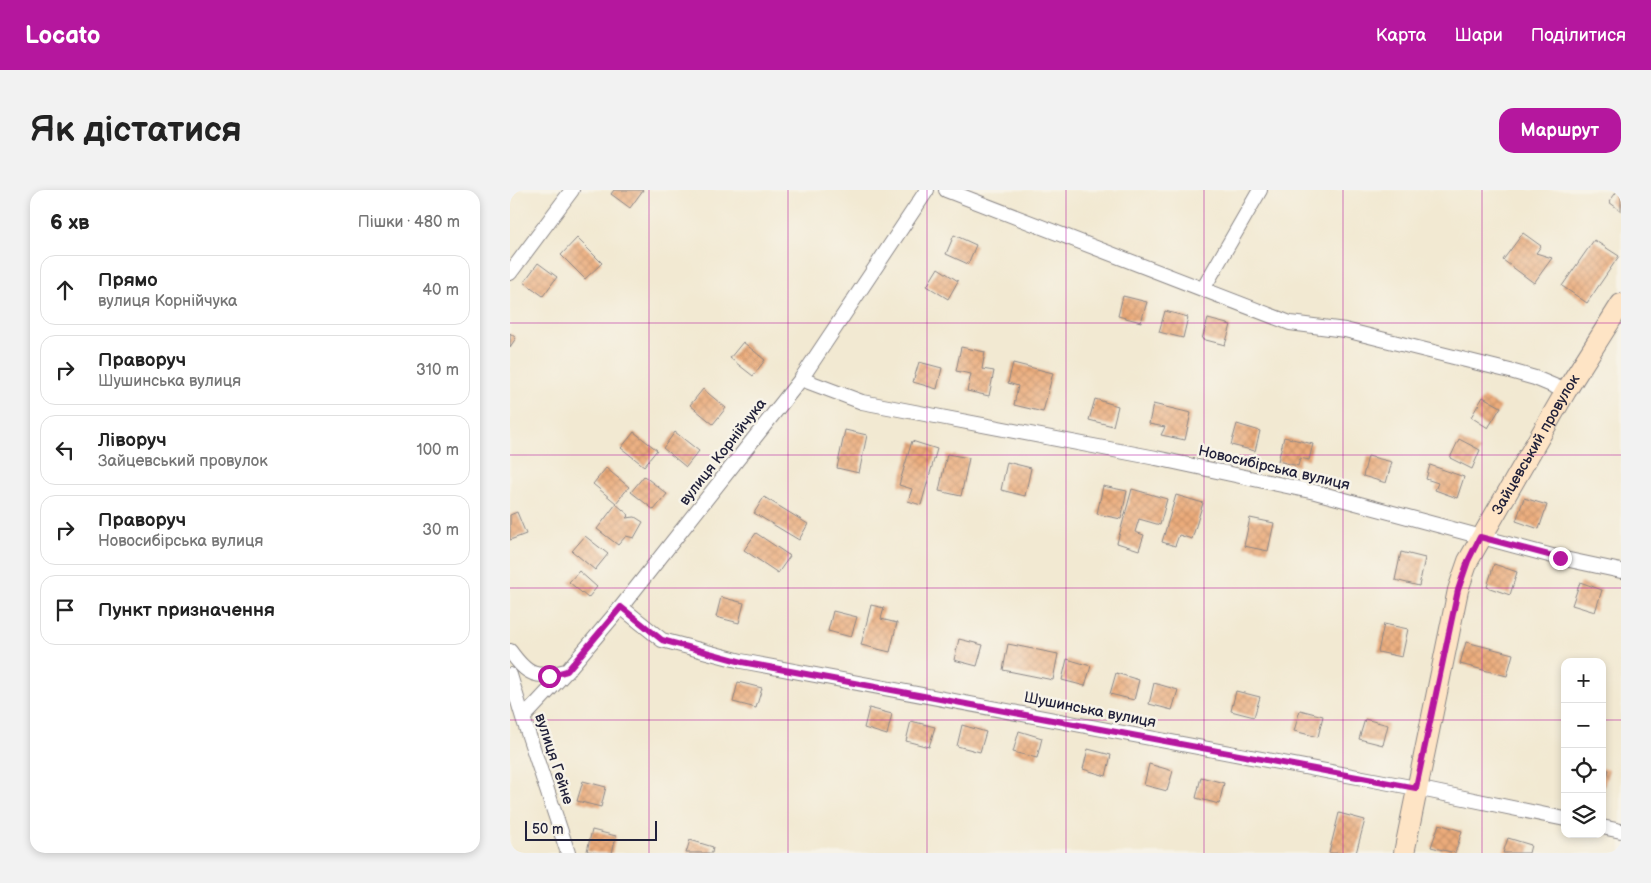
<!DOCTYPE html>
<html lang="uk">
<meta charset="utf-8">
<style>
body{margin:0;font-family:"Balsamiq Sans",sans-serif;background:#f2f2f2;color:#222}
.controls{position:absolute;right:15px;bottom:15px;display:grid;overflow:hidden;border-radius:10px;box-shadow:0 2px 8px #0003}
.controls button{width:45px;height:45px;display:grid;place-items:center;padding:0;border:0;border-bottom:1px solid #e0e0e0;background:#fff;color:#222;font:25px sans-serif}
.scale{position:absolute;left:15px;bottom:12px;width:132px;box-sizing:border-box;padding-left:5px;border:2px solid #22223b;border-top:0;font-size:14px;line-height:18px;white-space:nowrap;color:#22223b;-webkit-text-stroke:4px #f7f3e8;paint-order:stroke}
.stop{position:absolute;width:15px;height:15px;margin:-11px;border:4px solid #b5179e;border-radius:50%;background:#fff}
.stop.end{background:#b5179e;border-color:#fff;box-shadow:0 1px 5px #0008}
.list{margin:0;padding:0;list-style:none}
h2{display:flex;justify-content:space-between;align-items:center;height:65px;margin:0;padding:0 20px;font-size:21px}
h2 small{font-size:16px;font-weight:400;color:#767676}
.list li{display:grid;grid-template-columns:32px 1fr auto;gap:15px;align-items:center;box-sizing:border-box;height:70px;margin:0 10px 10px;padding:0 10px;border:1px solid #e0e0e0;border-radius:15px}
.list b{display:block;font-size:19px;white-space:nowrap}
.list p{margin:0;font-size:16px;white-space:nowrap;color:#767676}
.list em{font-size:16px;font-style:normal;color:#767676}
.icon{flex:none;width:28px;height:28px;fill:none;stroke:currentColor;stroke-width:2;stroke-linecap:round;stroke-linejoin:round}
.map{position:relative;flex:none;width:1111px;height:663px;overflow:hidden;border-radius:15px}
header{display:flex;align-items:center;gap:30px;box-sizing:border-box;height:70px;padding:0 25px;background:#b5179e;color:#fff}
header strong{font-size:24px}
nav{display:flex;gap:28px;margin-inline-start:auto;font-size:18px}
.intro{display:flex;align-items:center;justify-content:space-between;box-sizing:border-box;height:120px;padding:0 30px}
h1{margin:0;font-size:35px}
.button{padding:12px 22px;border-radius:15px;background:#b5179e;color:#fff;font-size:18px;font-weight:700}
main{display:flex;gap:30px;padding:0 30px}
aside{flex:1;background:#fff;border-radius:15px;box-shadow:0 2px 8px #0003}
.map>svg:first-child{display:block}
.building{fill:url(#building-cross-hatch)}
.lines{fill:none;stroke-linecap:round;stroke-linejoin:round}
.street-casing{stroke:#8a8686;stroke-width:16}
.secondary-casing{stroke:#8a8686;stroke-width:22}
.street{stroke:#fff;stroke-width:14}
.secondary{stroke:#fee4c5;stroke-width:20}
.route{stroke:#b5179e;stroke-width:6}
.grid{fill:none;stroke:#b5179e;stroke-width:1;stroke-opacity:0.55}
.labels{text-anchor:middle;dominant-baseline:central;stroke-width:5;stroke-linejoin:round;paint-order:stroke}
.street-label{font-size:15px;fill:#22223b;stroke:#f7f3e8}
</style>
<header>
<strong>Locato</strong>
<nav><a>Карта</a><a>Шари</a><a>Поділитися</a></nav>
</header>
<div class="intro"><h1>Як дістатися</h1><a class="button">Маршрут</a></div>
<main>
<aside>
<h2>6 хв<small>Пішки · 480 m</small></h2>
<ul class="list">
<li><svg class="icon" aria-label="ahead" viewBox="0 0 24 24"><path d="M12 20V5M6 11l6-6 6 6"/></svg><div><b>Прямо</b><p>вулиця Корнійчука</p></div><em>40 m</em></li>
<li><svg class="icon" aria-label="right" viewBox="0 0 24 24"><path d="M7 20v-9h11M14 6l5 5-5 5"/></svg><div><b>Праворуч</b><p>Шушинська вулиця</p></div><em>310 m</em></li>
<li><svg class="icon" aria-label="left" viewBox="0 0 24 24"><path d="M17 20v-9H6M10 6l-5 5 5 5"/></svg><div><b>Ліворуч</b><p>Зайцевський провулок</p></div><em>100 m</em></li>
<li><svg class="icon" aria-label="right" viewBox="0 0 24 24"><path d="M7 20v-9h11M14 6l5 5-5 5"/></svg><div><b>Праворуч</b><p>Новосибірська вулиця</p></div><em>30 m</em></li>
<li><svg class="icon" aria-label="arrive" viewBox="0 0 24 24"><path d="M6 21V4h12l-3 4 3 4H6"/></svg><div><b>Пункт призначення</b></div></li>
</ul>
</aside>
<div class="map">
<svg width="1111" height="663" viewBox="0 0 1111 663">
<defs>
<pattern id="building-cross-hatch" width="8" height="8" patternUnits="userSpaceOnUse" patternTransform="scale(1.25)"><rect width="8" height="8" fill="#ebab7a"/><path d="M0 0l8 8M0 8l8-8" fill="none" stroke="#c9936a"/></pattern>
</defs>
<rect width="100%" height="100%" fill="#f7f3e8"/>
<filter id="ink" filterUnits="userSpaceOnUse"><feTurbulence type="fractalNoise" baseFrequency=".02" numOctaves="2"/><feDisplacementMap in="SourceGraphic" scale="10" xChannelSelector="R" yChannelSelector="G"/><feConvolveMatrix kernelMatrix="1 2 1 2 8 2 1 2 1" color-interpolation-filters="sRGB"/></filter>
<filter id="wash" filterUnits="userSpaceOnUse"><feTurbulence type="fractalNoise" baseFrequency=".0096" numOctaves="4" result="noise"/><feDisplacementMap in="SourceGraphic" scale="20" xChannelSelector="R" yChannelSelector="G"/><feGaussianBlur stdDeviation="1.12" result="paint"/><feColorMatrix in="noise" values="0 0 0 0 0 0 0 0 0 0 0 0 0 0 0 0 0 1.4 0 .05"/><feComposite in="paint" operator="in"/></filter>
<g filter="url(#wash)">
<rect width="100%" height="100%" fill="#f2e9d2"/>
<g id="blocks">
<path class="building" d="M104 0H133L120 18 101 4Z
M1108 0H1111V21L1099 12Z
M1013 43 1031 56 1026 63 1042 68 1024 93 993 70Z
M444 45 466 55 458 74 436 64Z
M67 48 92 73 75 89 51 65Z
M1084 50 1109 66 1077 113 1052 96Z
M28 73 47 87 33 106 14 92Z
M428 78 448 91 438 109 417 96Z
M613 106 637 112 631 132 608 126Z
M655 121 678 127 673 148 649 142Z
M698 129 721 135 715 155 692 149Z
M0 143 6 148 0 157Z
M233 152 255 170 243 186 220 168Z
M451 157 475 162 472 179 484 181 479 206 457 201 461 184 446 181Z
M409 172 432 178 427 199 403 192Z
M503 173 543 183 533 222 504 215 508 196 498 193Z
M193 199 216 218 203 234 180 215Z
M973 207 991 217 978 238 961 227Z
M585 209 608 216 603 236 579 230Z
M643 214 681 223 675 250 651 245 655 237 639 234Z
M727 234 750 241 745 261 721 255Z
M335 240 357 245 349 283 327 278Z
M124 242 147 260 134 276 111 258Z
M165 242 189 261 176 277 153 258Z
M774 247 803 254 799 270 790 268 788 276 768 271Z
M949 249 970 260 962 279 940 268Z
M402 251 427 259 411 315 398 311 402 299 389 295Z
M437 264 459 268 451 306 429 301Z
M858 266 882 272 876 293 853 286Z
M497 272 521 278 515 306 491 300Z
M920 275 954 287 947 308 925 300 928 293 916 289Z
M96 278 119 297 106 313 83 294Z
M134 286 157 304 144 320 121 302Z
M593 296 617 301 611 329 587 324Z
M622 299 657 309 650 335 629 329 625 342 634 345 629 360 607 353Z
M666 305 693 313 682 349 669 345 665 356 652 352Z
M254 307 298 334 289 350 244 323Z
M1014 308 1037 315 1029 339 1006 331Z
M106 314 119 325 116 328 125 327 133 332 124 348 116 346 108 355 87 339Z
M7 322 16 344 0 350V325Z
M740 328 764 333 758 361 734 356Z
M246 343 280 366 268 383 234 360Z
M75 346 98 364 85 380 62 361Z
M891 362 915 368 909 396 885 390Z
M984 374 1007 382 1000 405 977 397Z
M69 381 87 397 78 408 59 392Z
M1070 392 1092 400 1085 422 1062 415Z
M211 407 234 413 229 433 206 427Z
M361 415 374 418 371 429 387 433 380 462 351 455Z
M323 421 347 427 341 447 318 441Z
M874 434 898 439 892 467 868 462Z
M449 449 473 455 467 476 444 470Z
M956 452 1003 464 997 486 950 474Z
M498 454 548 464 543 490 493 480Z
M557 469 581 476 575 496 552 490Z
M606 483 629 490 624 510 600 504Z
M228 492 252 498 246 518 223 512Z
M644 493 668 500 662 520 639 514Z
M726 501 750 507 744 527 721 521Z
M359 518 382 524 377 545 354 538Z
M790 520 813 526 808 547 784 541Z
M855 529 878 535 873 555 849 549Z
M401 531 425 537 419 557 396 551Z
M452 535 476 542 470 562 447 556Z
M509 541 532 548 527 568 503 562Z
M578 559 601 565 596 586 573 579Z
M639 574 663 581 657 601 634 595Z
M1092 578 1099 580 1093 601 1092 600Z
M691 587 714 593 709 614 686 608Z
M73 591 96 597 91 617 67 611Z
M829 623 855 630 846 663H819Z
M929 634 952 641 945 663 921 657Z
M82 640 106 646 102 663H87L77 661Z
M998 648 1021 655 1019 663H993Z
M180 650 203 657 202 663H176Z"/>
</g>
</g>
<g filter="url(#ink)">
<use href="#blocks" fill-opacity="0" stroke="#8a8686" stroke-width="1"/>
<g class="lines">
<defs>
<path id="street" d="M436 0 780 133 835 140 1004 182 1025 188 1056 201
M0 83 62 0
M693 99 750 0
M291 189 352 212 646 268 805 302 1050 368 1111 381
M111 417 152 450 231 471 906 598 1055 629
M0 461C18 486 26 489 56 481
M0 485 13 528 58 663
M13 528 57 481 111 417 291 189 417 0
M1092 637 1111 641"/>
<g id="secondary">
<path id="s1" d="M894 663 948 400 958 371 1056 201 1111 114"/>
</g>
</defs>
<use href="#street" class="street-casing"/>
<use href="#secondary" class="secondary-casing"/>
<use href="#street" class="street"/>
<use href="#secondary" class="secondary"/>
</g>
</g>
<g class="lines" filter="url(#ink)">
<path class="route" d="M39 486 57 481 111 417 152 450 232 472 906 598 948 400 958 371 970 347 1050 368"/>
</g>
<path class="grid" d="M139 0V663M278 0V663M417 0V663M556 0V663M694 0V663M833 0V663M972 0V663M0 133H1111M0 265H1111M0 398H1111M0 530H1055M1092 530H1111"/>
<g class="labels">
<g class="street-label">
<text stroke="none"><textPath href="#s1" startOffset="434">Зайцевський провулок</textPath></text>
<text transform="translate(213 262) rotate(-52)">вулиця Корнійчука</text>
<text transform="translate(764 278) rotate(13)">Новосибірська вулиця</text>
<text transform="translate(580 520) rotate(11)">Шушинська вулиця</text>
<text transform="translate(44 569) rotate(72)">вулиця Гейне</text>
</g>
</g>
</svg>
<div class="controls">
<button>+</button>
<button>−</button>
<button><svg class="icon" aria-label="locate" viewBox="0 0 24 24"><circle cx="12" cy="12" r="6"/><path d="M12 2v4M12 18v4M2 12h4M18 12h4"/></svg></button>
<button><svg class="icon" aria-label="layers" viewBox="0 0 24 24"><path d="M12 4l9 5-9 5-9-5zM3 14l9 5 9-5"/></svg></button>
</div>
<div class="scale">50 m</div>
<div class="stop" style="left:39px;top:486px"></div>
<div class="stop end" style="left:1050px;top:368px"></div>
</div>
</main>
